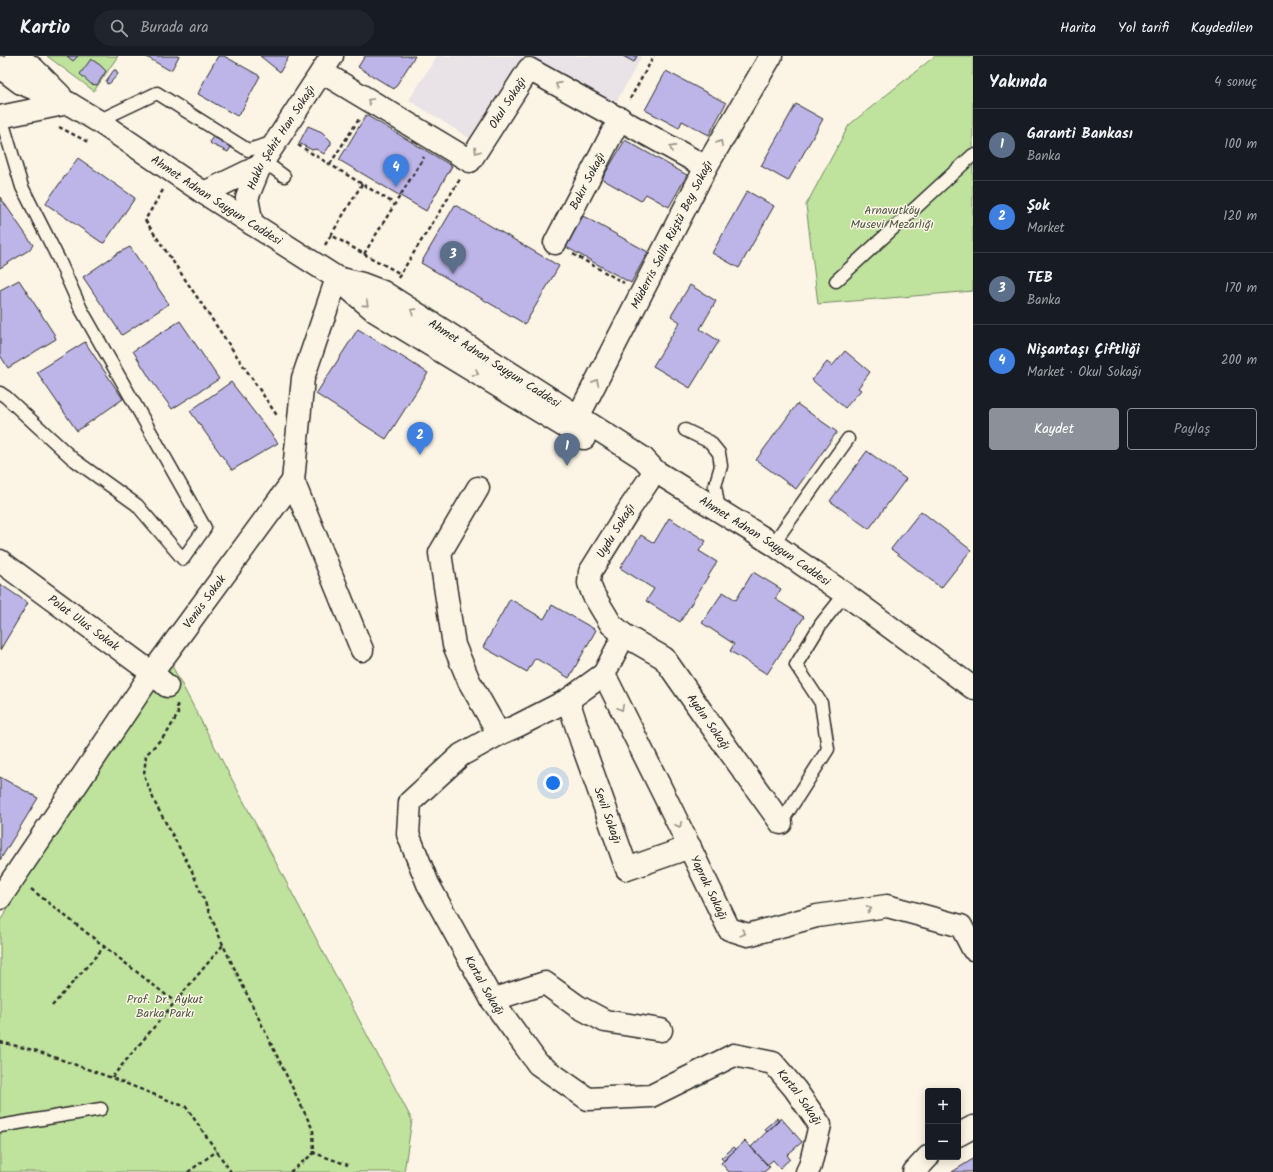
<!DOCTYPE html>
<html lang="tr">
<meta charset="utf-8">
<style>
body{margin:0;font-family:Kalam,sans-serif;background:#20242c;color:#f1f3f6}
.controls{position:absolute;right:12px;bottom:12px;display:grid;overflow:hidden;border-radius:4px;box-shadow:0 2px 10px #0003}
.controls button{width:36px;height:36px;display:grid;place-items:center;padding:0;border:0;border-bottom:1px solid #363941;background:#171b24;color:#f1f3f6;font:20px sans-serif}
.you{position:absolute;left:553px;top:727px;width:14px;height:14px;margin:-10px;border:3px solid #fff;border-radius:50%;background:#1a73e8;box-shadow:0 0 0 6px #1a73e833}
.badge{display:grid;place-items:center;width:26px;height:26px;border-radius:50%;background:#8c9099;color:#fff;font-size:13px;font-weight:700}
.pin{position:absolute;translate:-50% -33px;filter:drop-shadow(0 1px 2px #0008)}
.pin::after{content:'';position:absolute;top:21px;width:14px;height:12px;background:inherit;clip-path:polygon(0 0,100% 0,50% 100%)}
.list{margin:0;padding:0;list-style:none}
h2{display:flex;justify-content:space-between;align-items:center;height:52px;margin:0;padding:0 16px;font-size:17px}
h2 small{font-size:13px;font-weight:400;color:#9ea1a6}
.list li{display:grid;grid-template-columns:26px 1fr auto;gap:12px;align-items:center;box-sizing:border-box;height:72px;padding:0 16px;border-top:1px solid #363941}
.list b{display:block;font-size:15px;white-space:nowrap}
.list p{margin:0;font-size:13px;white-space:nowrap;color:#9ea1a6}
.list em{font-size:13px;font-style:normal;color:#9ea1a6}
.actions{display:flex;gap:8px;padding:12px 16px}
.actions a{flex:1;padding:9px 0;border:1px solid #8c9099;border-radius:4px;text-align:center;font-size:14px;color:#8c9099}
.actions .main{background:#8c9099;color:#fff}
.icon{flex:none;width:22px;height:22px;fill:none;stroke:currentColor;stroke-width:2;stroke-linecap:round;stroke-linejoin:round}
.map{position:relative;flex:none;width:973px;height:1116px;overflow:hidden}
header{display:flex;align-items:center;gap:24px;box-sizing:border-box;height:56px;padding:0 20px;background:#171b24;border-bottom:1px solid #363941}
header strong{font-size:19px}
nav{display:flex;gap:22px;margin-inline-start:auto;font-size:14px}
.search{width:280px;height:36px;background:#20242c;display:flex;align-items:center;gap:10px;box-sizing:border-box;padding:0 14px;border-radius:22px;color:#9ea1a6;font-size:15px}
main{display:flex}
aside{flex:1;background:#171b24}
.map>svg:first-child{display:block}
.built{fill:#e9e2e6}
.green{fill:#bfe39d;stroke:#758764}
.building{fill:#bdb5e7;stroke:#2b2b2b}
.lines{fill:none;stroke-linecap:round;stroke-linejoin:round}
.service-casing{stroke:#2b2b2b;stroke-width:15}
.minor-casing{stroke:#2b2b2b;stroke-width:25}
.secondary-casing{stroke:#2b2b2b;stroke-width:25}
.path{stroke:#2b2b2b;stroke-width:2.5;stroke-dasharray:4 3;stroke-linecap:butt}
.service{stroke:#fcf5e5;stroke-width:12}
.minor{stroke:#fcf5e5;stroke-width:22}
.secondary{stroke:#fcf5e5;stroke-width:22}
.oneway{stroke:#949088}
.labels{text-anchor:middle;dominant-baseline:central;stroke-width:3;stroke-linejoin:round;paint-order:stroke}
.street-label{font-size:12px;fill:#2b2b2b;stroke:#fcf5e5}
.park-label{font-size:12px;fill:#505948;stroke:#fcf5e5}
</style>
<header>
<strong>Kartio</strong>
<div class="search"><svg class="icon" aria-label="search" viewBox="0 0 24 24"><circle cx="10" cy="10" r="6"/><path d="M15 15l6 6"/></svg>Burada ara</div>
<nav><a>Harita</a><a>Yol tarifi</a><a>Kaydedilen</a></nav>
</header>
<main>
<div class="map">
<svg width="973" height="1116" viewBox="0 0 973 1116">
<rect width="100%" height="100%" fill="#fcf5e5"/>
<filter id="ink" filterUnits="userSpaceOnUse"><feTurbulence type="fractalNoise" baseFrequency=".025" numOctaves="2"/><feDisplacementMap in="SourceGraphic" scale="8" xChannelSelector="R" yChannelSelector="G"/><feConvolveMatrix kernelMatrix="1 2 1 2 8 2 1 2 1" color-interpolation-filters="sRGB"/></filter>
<g filter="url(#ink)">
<path class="built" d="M437 0H524L472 84 409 44Z
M527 0H642L614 50Z"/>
<path class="green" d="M47 0H118L94 35Z
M935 0H973V235L818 248 806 149 849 69Z
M170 606 412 1064 404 1116H0V865L48 786Z"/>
<path class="building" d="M67 0H78L73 5Z
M145 0H179L172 13 169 14Z
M218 0H224L260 20 241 56 237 60 198 38 207 19Z
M260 0H289L280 16Z
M365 0H415L394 33 358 11Z
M623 0H637L634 6Z
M91 3 100 9 106 15 97 29 91 28 80 18Z
M114 14H116L118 18 110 27 107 28 106 25Z
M666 15 726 47 709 79 682 65 679 72 645 54Z
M796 48 823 63 788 125 761 110Z
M366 59 452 110 426 155 339 104Z
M308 70 322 76 331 85V88L324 98 316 93 312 94 299 87Z
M213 81 230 89 231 91 228 96 211 88 210 85Z
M625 84 687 119 669 151 646 138 641 145 602 123Z
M78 102 135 142 104 187 101 186 46 148 47 145Z
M747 135 774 150 739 212 712 197Z
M0 141 33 189 29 194 0 212Z
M455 149 559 210 525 268 421 207Z
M583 160 648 196 631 227 566 191Z
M130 191 169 248 122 279 83 221 118 197Z
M19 224 54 278 56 283 8 312 0 299V234Z
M690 229 716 245 700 273 719 285 690 332 653 310 680 266 671 260Z
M180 265 219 323 172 353 151 324 133 295Z
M358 273 428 317 386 383 316 338Z
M85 286 123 343 77 375 44 327 37 316Z
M845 295 870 316 858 332 861 334 845 352 812 324 827 306 832 310Z
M231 326 278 387 232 414 190 355Z
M797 348 837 376 796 433 756 404Z
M867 395 906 423 869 473 830 445Z
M921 455 971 494 941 532 891 493Z
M669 462 706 485 699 495 717 506 680 566 646 545 654 533 620 512 641 479 654 487Z
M753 516 781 533 775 543 804 561 767 618 730 595 734 588 702 567 723 536 736 544Z
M0 528 28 547 0 594Z
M510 543 544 563 552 549 596 574 569 622 535 602 527 616 483 591Z
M0 721 38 742 0 804Z
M777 1062 779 1065 767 1076 764 1073Z
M781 1062 802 1086 787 1099 790 1103 780 1112 773 1104 767 1109 751 1091Z
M745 1085 770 1111 764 1116H729L721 1107Z
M734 1091 736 1093 724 1105 721 1102Z
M973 1103V1116H952Z"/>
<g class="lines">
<defs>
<path id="service" d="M98 65 157 37 248 94 275 86
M260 110 273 112 284 120
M836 225 973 99
M0 337 6 341 73 403 137 449 183 503 205 472 81 253 59 204 22 131 1 61
M685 374 710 386 719 397 721 410 715 430 719 455
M773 488 848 383
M781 767 828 693 821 647 796 609 821 568 845 538
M0 1070 101 1053"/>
<g id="minor">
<path id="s1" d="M322 16 470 105 529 13 706 111"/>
<path d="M0 61 68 47"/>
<path d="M204 137 260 110"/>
<path id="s2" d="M252 168 247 142 260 110 332 0"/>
<path id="s3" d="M555 187 620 62"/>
<path id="s4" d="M578 361 706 111 771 0"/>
<path id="s5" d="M655 415 630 452 590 516 589 527 593 538 611 568 624 579 664 602 715 675 781 767"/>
<path d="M293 425 362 594"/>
<path d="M478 432 440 497 454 589 469 625 499 678"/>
<path id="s6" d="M0 505 152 617 167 630"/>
<path id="s7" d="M624 579 604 618 568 644 519 669 499 678 461 699 410 746 408 778 428 828 492 944 538 1008 588 1043 651 1040 734 999 773 1007 795 1033 820 1069 810 1110 807 1116"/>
<path id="s8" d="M604 618 673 757 729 873 748 879 817 860 887 850 961 870 973 893"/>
<path id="s9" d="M568 644 582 687 627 813 690 791"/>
<path id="s10" d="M0 842 152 617 293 425 303 322 337 222"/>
<path d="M492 944 545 927 577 950 605 965 661 974"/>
</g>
<g id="secondary">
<path d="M16 0 34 13 60 39"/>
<path id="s11" d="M0 11 21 27 68 47 98 65 204 137 337 222 362 228 383 236 643 402 655 415 773 488 845 538 973 632"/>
<path d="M339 224 375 255 584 382"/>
<path d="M958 1079 973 1071"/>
<path d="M914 1116 928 1101"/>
</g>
</defs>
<use href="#service" class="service-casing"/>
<use href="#minor" class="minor-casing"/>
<use href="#secondary" class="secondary-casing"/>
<path class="path" d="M630 43 654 0
M59 71 88 86
M298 89 395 148
M330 108 359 63
M362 128 331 179 364 198 424 101
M163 134 145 164 278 361
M325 189 331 179
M364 198 401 218
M573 198 624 227
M398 222 460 123
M177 648 178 658 167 677 146 699 144 719 155 747 191 813 223 889 313 1074 314 1097 348 1109
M31 833 175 946
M52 950 104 891
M0 986 37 995 112 1022 186 1051 231 1116
M112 1021 223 889
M188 1116 217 1095
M290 1116 314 1097"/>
<use href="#service" class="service"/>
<use href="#minor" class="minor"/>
<use href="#secondary" class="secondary"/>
</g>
<defs><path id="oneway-chevron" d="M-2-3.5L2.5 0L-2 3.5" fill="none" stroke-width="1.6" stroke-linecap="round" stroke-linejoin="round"/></defs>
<g class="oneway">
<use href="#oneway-chevron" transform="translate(558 29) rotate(-151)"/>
<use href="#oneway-chevron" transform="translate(370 45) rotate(-149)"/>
<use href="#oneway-chevron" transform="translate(720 87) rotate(-60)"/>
<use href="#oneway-chevron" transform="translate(672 92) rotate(-151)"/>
<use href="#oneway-chevron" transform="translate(477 95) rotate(123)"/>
<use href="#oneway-chevron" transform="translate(366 248) rotate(41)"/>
<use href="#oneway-chevron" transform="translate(413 255) rotate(-147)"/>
<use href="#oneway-chevron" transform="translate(476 317) rotate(31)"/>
<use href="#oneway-chevron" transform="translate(596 326) rotate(-63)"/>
<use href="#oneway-chevron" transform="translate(621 652) rotate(63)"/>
<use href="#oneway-chevron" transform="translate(679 769) rotate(64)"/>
<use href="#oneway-chevron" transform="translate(869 853) rotate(-8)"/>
<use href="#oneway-chevron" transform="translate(743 877) rotate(15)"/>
</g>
</g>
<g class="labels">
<g class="street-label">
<text stroke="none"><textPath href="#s1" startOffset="242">Okul Sokağı</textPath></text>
<text stroke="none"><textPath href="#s2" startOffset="96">Hakkı Şehit Han Sokağı</textPath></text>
<text stroke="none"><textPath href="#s3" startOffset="70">Bakır Sokağı</textPath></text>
<text stroke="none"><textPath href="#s11" startOffset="255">Ahmet Adnan Saygun Caddesi</textPath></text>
<text stroke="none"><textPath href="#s4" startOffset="205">Müderris Salih Rüştü Bey Sokağı</textPath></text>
<text stroke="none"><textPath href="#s11" startOffset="579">Ahmet Adnan Saygun Caddesi</textPath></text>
<text transform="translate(616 475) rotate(-58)">Uydu Sokağı</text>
<text stroke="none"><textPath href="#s11" startOffset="903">Ahmet Adnan Saygun Caddesi</textPath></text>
<text stroke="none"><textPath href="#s10" startOffset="360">Venüs Sokak</textPath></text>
<text stroke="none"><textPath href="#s6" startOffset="104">Polat Ulus Sokak</textPath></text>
<text stroke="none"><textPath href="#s5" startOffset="319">Aydın Sokağı</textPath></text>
<text stroke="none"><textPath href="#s9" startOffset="122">Sevil Sokağı</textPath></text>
<text stroke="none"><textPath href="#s8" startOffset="238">Yaprak Sokağı</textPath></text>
<text stroke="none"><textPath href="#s7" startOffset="480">Kartal Sokağı</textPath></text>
<text stroke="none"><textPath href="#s7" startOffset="875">Kartal Sokağı</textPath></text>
</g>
<g class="park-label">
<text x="892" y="154">Arnavutköy<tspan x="892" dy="14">Musevi Mezarlığı</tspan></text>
<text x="165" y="943">Prof. Dr. Aykut<tspan x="165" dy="14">Barka Parkı</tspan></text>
</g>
</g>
</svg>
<div class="controls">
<button>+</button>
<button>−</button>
</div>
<div class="you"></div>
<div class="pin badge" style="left:567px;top:410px;background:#5c6f8a">1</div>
<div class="pin badge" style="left:420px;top:399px;background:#3f7fe0">2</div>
<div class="pin badge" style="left:453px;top:218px;background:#5c6f8a">3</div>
<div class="pin badge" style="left:396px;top:131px;background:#3f7fe0">4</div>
</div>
<aside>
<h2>Yakında<small>4 sonuç</small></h2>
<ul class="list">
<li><span class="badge" style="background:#5c6f8a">1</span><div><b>Garanti Bankası</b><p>Banka</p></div><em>100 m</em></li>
<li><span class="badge" style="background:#3f7fe0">2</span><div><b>Şok</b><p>Market</p></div><em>120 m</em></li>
<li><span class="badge" style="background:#5c6f8a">3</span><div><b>TEB</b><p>Banka</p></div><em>170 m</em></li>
<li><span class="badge" style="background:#3f7fe0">4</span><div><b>Nişantaşı Çiftliği</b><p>Market · Okul Sokağı</p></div><em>200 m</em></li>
</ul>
<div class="actions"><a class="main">Kaydet</a><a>Paylaş</a></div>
</aside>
</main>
